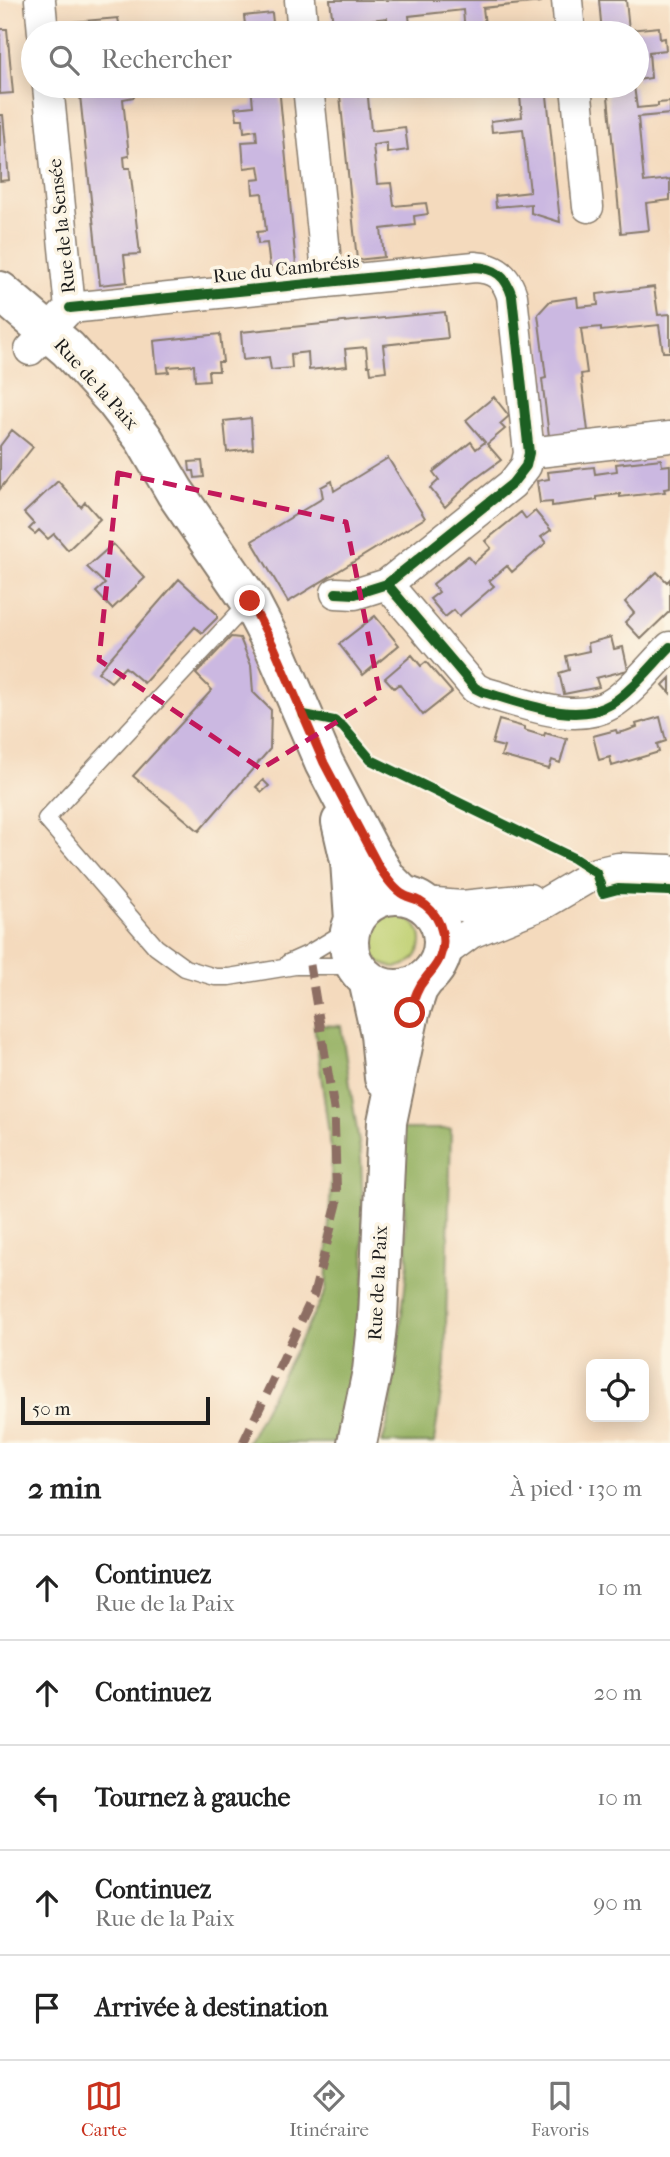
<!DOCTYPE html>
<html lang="fr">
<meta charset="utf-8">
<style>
body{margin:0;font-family:"IM FELL French Canon",serif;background:#f6f6f6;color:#222}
.controls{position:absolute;right:21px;bottom:21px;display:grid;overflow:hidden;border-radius:10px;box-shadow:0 4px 18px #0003}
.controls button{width:63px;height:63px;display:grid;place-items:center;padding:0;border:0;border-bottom:2px solid #e0e0e0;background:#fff;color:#222;font:35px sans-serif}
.scale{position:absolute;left:21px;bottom:18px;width:189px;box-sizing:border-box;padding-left:7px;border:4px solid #1c1c1c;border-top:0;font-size:19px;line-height:24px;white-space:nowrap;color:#1c1c1c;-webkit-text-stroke:5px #fcf5e5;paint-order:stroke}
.stop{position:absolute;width:21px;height:21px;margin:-16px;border:5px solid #c8321e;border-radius:50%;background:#fff}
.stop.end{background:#c8321e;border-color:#fff;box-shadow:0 2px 7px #0008}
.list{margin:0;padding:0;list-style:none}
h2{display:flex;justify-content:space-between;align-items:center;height:91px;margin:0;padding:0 28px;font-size:30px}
h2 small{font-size:23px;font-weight:400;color:#767676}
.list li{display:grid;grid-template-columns:46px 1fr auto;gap:21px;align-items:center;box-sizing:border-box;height:105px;padding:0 28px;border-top:2px solid #e0e0e0}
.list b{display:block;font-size:26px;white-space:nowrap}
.list p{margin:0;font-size:23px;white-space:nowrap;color:#767676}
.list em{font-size:23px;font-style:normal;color:#767676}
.icon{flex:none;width:38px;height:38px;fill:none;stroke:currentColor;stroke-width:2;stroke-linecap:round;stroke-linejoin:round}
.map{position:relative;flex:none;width:670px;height:1443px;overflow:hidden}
.search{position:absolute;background:#fff;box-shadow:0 4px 18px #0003;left:21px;right:21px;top:21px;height:77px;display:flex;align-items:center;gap:18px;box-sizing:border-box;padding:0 24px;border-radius:38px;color:#767676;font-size:26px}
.sheet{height:616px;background:#fff}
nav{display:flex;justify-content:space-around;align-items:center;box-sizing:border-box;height:98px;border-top:2px solid #e0e0e0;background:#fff;font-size:19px;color:#767676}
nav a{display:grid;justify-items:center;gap:4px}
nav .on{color:#c8321e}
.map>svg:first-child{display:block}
.green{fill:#c1d174;stroke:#6e7648;stroke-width:2}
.forest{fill:#98b366;stroke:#5a6841;stroke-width:2}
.building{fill:#cbb8e1}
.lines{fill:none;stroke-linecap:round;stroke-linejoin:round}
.service-casing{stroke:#887b6c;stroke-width:19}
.minor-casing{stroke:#887b6c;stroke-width:33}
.secondary-casing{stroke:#887b6c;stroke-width:42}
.service{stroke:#fff;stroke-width:16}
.minor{stroke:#fff;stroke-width:30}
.secondary{stroke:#fff;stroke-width:38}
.quiet{stroke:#8d6e63;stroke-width:9;stroke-dasharray:18 9;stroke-linecap:butt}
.cycleway-casing{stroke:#fcf5e5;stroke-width:15}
.cycleway{stroke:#1b5e20;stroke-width:10}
.route{stroke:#c8321e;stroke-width:9}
.marked{fill:none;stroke:#c2185b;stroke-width:5;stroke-dasharray:14 9;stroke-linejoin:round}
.labels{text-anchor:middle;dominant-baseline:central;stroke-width:7;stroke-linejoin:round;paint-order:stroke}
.street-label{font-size:19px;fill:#1c1c1c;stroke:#fcf5e5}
</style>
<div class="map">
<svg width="670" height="1443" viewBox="0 0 670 1443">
<rect width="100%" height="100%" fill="#fcf5e5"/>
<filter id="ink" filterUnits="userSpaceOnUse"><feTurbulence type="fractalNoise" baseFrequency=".0143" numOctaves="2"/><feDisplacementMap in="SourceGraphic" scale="14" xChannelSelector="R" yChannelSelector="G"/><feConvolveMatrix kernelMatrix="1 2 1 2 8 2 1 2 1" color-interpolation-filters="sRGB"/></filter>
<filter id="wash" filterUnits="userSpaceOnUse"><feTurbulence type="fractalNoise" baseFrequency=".00686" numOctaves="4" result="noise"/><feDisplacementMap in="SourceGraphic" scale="28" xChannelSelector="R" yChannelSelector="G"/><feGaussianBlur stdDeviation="1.57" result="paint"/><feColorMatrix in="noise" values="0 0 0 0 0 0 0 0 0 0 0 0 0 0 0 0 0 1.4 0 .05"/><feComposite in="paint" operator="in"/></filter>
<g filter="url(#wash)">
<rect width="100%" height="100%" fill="#f4dabd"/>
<path class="green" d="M369 941a26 26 0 1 1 52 0a26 26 0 1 1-52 0Z"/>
<path class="forest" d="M314 1025 341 1026 361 1156 365 1276 341 1443H247L326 1290 332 1156Z
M399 1129H451L445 1364 434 1443H382L389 1418 408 1263Z"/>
<g id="blocks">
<path class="building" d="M330 0H541V2L483 8 486 33H465L463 10 409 16 411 33H389L387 18 333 24Z
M599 0H626L629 30 659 27 660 39 665 38 666 50 649 52 651 78 637 80V33H602Z
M272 13 274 33H246L244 16Z
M118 18 120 28 102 30V33H74L73 22Z
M0 29H7L13 93 0 94Z
M79 86H122L123 92 134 91V97L123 99 129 156 124 157 125 168H130L140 254 124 255 127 282 100 285Z
M251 86H279L296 265 270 268 267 243 258 244 257 232 266 231 262 193 253 194 252 180 261 179 259 166 244 168 242 142 257 141 256 130 244 132 243 119H237L235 108 253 106Z
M339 86H367L371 131 405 127 408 150 387 153V143L373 145 377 184 391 183 394 206 426 203 428 214 414 216 415 225 381 229 384 257 357 260Z
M519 86H546L560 222 531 213V204L496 207 495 196 530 192 523 129 492 132 491 121 522 117Z
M607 86H634L637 108 658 106V103L670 102V114L638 117 644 182 670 179V200L646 203 649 230 621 233Z
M0 115H3L9 180 0 181Z
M654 287 658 315 670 314V352H663L659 325 601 331V327L581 329 587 373 581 374 588 431 549 436 542 379 546 378 538 314 550 301 577 297 578 307 598 305 597 294Z
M445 312 448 338 383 345 386 371 371 373 370 366H368L366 347 345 349 347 366 309 370 308 352 291 354 292 368 271 370 269 357 243 360 241 332Z
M220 334 223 362H218L219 371H208L209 380 195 381 194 365 168 367 169 372 157 373 154 341Z
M494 397 509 416 500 424 505 429 487 444 501 460 471 482 445 507 430 488 439 480 433 472 471 442 476 449 485 442 466 420Z
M251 418 253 449 227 452 224 421Z
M12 430 33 447 0 489V446Z
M388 458 425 518 288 602 252 541 323 498 321 487 332 481 334 491Z
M661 459 662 466 670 465V488L664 489 665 492 620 497V494L597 497V500L552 506V502L540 503 537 481 549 479 548 472 594 467 595 474 617 471 616 464Z
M202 461 204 477 195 478 194 471H190L189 462Z
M58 481 81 507 85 502 100 519 68 550 54 534 48 539 39 530 35 534 29 529 34 524 24 513Z
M535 511 551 530 541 537 546 543 512 572 507 566 489 581 494 586 459 616 454 610 445 617 430 599 439 592 433 584 468 556 474 563 491 548 485 541 521 512 526 519Z
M113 544 145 578 112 609 96 592 105 584 87 567Z
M657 572 667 582 670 579V611L641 639 625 622 634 613 625 602Z
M179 579 217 614V618L202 633 195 627 144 683 125 667 111 682 98 672Z
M375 616 399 645 363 675 339 644Z
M231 637 240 638 251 665 253 692 271 710 270 749 199 831 133 776 212 690 196 674Z
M611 637 614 649 623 647 628 670 596 678 599 687 564 694 559 673 569 670 566 656 589 651 588 643Z
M412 655 421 666 426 662 452 692 423 715 399 684 394 688 385 678Z
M670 678V693L663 685Z
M660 717 666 741 657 744 659 752 612 766 610 757 599 760 593 736 616 730 617 733 626 731 637 727 636 724Z
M499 720 524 727V730L544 736 545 733 567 739 560 763 552 760 549 769 501 756 504 747 492 744Z
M263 780 269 786 262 792 256 787Z"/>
</g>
</g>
<g filter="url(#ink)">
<use href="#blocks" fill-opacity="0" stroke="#887b6c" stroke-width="2"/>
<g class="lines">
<defs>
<path id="service" d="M250 601 46 819 156 947 185 968 215 977H229L295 966H342L359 971
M288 963 308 954 351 928"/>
<path id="minor" d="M40 0 43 33
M300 0 303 33
M567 0 570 33
M308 86 328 282
M576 86 588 207
M70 308 475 267C495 268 506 276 512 296L529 453 526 466 512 484 387 584 355 594 336 593
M30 350 70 308 48 86
M529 453 670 437
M387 584 475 688 483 692C521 702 575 726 611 704 630 693 653 664 670 647
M423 903 462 906 529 899
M441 955 471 933 545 903 596 873 618 868 670 870"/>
<path id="secondary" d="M0 291 68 349 115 401 144 439 175 492 250 601 274 647 324 763 370 851 387 879 403 895
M341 822 350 861 354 920
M349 942a47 47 0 1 1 94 0a47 47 0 1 1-94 0Z
M368 980 380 1034 384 1078
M357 1443 372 1371 378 1317 387 1122 410 1013 418 989 425 979"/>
</defs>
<use href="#service" class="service-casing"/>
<use href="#minor" class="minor-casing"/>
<use href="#secondary" class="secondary-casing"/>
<use href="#service" class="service"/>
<use href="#minor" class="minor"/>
<use href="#secondary" class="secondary"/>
<path class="quiet" d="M243 1443 314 1294 337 1204 334 1109 310 965"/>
<defs>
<path id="cycleway" d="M70 308 475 267C495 268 506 276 512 296L529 453 526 466 512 484 387 584 355 594 336 593
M387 584 475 688 483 692C521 702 575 726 611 704 630 693 653 664 670 647
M304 715 334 721 343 727 371 760 573 858 596 873 603 893 618 889 670 891"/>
</defs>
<use href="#cycleway" class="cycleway-casing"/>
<use href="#cycleway" class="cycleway"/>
</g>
</g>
<g class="lines" filter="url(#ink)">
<path class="route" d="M250 601 274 647 324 763 379 867C385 876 394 890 404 895 409 898 414 898 419 901 439 912 448 936 440 957 437 966 431 971 425 979 417 988 413 1001 410 1013"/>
</g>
<path class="marked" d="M118 473 346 522 380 695 261 769 99 660Z"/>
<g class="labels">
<g class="street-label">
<text transform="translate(62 226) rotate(-96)">Rue de la Sensée</text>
<text transform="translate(286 269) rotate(-6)">Rue du Cambrésis</text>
<text transform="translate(96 384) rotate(48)">Rue de la Paix</text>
<text transform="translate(378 1283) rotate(-87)">Rue de la Paix</text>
</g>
</g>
</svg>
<div class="controls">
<button><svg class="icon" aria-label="locate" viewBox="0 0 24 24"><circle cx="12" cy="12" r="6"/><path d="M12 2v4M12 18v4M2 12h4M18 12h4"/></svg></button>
</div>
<div class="scale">50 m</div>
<div class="stop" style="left:410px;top:1013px"></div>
<div class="stop end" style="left:250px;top:601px"></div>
<div class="search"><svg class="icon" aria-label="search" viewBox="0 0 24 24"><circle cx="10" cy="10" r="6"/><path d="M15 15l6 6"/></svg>Rechercher</div>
</div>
<section class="sheet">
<h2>2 min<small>À pied · 130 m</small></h2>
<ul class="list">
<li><svg class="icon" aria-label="ahead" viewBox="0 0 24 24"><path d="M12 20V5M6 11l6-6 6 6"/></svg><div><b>Continuez</b><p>Rue de la Paix</p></div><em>10 m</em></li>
<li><svg class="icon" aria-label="ahead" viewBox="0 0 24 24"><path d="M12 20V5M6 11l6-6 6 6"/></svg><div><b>Continuez</b></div><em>20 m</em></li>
<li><svg class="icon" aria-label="left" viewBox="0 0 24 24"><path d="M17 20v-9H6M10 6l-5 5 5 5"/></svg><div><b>Tournez à gauche</b></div><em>10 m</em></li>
<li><svg class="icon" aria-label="ahead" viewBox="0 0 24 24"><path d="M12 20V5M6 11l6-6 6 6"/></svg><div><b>Continuez</b><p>Rue de la Paix</p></div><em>90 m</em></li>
<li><svg class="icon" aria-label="arrive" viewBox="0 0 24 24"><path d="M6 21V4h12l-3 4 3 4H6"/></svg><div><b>Arrivée à destination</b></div></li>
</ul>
</section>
<nav>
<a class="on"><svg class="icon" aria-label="map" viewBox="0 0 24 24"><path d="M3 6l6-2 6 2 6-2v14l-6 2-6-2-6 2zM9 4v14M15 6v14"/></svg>Carte</a>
<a><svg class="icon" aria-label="directions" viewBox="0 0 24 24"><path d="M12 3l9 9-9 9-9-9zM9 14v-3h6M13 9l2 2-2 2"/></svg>Itinéraire</a>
<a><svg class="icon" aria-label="saved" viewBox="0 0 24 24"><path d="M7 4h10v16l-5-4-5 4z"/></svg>Favoris</a>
</nav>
